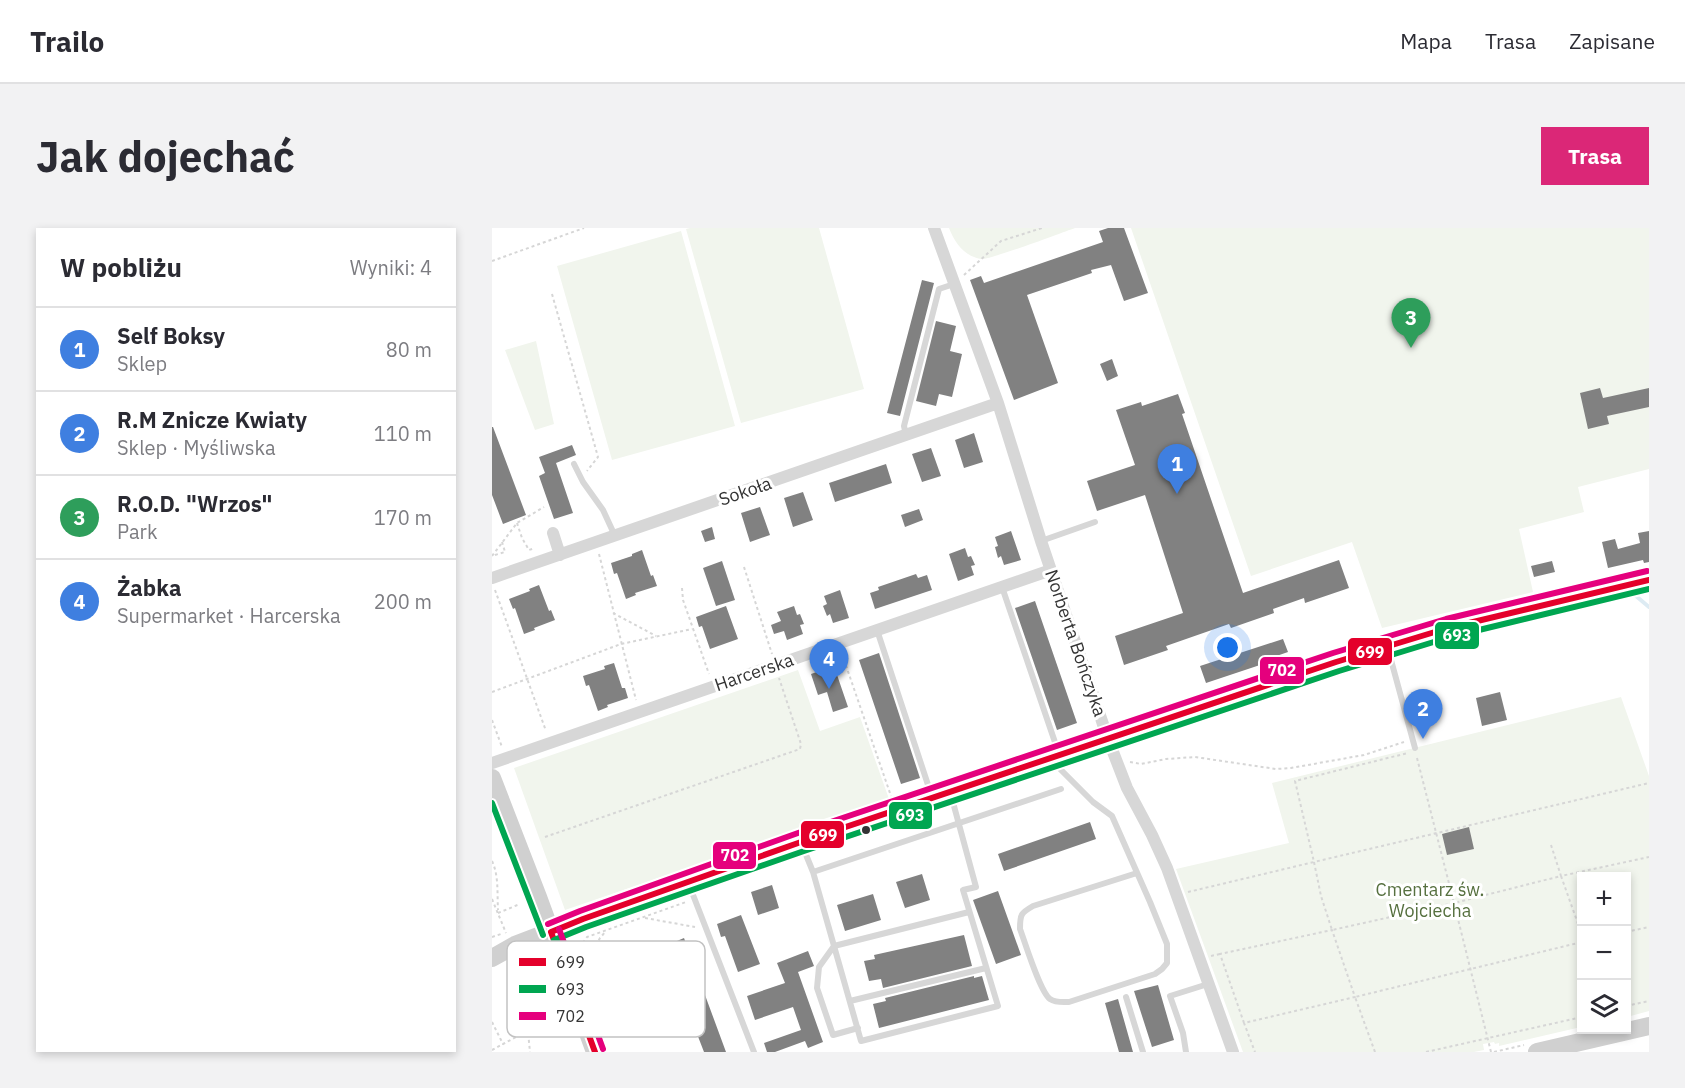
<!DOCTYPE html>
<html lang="pl">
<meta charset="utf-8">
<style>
body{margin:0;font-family:"IBM Plex Sans",sans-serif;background:#f2f2f3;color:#2b2b33}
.controls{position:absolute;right:18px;bottom:18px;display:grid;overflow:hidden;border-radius:0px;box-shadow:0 3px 9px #0003}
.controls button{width:54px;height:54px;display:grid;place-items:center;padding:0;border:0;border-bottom:2px solid #e1e1e2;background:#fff;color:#2b2b33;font:30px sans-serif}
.you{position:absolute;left:736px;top:420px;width:21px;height:21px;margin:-15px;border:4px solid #fff;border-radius:50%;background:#1a73e8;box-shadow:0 0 0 9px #1a73e833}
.badge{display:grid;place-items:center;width:39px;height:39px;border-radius:50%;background:#db2777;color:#fff;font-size:20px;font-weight:700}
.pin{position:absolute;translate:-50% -50px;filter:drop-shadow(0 2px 3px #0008)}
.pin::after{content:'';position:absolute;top:32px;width:21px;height:18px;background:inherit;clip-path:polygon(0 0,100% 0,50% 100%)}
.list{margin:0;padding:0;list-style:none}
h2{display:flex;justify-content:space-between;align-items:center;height:78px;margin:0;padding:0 24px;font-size:26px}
h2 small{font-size:20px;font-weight:400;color:#7c7c81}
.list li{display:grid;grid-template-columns:39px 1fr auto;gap:18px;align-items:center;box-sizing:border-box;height:84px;padding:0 24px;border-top:2px solid #e1e1e2}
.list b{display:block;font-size:22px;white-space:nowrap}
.list p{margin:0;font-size:20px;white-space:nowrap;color:#7c7c81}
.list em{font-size:20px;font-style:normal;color:#7c7c81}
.icon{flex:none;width:33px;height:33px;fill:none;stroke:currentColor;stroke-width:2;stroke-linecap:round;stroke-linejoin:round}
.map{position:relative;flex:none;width:1157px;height:824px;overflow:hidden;border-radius:0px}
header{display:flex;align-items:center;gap:36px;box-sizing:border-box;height:84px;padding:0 30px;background:#fff;border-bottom:2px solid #e1e1e2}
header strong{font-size:28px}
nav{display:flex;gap:33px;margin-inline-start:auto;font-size:21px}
.intro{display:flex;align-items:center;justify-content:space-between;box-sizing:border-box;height:144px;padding:0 36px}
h1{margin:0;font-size:42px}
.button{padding:15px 27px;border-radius:0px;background:#db2777;color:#fff;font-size:21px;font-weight:700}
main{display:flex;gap:36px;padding:0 36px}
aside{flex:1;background:#fff;border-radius:0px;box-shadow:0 3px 9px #0003}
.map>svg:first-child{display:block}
.green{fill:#f1f5ed}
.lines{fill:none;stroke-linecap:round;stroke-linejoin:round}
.stream{stroke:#ddebf3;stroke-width:4}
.building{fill:#818181}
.path{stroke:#d6d6d6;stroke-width:2;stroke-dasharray:3 3;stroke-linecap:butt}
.lane{stroke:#d7d7d7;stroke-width:6}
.street{stroke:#d7d7d7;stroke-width:12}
.secondary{stroke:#d0d0d0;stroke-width:18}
.bus-1-casing{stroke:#fff;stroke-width:10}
.bus-2-casing{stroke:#fff;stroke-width:10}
.bus-3-casing{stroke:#fff;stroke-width:10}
.bus-1{stroke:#e4002b;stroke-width:6}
.bus-2{stroke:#00a651;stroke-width:6}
.bus-3{stroke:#e5007d;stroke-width:6}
.bus-dot{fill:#333;stroke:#fff;stroke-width:2}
.labels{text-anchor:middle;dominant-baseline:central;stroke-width:6;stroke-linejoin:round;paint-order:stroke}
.street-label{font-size:18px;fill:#333;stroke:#fff}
.park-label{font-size:18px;fill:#56703f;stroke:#fff}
.key{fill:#fff;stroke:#c2c2c2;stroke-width:1.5}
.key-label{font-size:16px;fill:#333}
.line-badge{stroke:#fff;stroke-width:2}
.badge-label{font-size:16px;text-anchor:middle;font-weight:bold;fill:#fff}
</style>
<header>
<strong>Trailo</strong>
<nav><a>Mapa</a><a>Trasa</a><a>Zapisane</a></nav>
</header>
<div class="intro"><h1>Jak dojechać</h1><a class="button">Trasa</a></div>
<main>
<aside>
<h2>W pobliżu<small>Wyniki: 4</small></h2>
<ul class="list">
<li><span class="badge" style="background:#3f7fe0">1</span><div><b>Self Boksy</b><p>Sklep</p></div><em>80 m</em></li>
<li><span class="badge" style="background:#3f7fe0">2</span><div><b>R.M Znicze Kwiaty</b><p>Sklep · Myśliwska</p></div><em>110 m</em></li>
<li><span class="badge" style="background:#2e9e5b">3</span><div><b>R.O.D. &quot;Wrzos&quot;</b><p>Park</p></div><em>170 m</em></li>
<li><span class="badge" style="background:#3f7fe0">4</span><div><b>Żabka</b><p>Supermarket · Harcerska</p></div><em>200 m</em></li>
</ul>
</aside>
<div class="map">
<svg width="1157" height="824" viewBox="0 0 1157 824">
<rect width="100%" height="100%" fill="#fff"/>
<path class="green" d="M198 0H327L372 161 249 195 194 1Z
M457 0H583C569 5 498 32 489 31 472 28 463 15 457 0Z
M639 0H1157V241L1086 259 1092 284 1027 301 1041 364 890 400 860 314 759 348Z
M189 3 243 198 120 232 65 38Z
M44 113 62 196 43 202 13 122Z
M306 442 328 503 368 489 397 571 73 682 22 540Z
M1129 469 1157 548V783L1135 789 1134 648H1090L1089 799 1007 818V815L1003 816 1002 814 991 816 992 822 982 824H751L684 641 797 615 780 555Z"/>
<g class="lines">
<path class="stream" d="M1144 368 1157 379"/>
</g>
<path class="building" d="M616 0H632L656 65 632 73 619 37 599 42 600 45 535 67 566 155 522 172 478 52 489 48 492 55 611 14 607 3Z
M430 52 442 55 408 188 395 185Z
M444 93 464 98 458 123 470 126 460 169 447 166 444 178 424 173Z
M620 131 626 148 615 153 608 136Z
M1108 160 1111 170 1157 160V179L1115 188 1117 196 1096 201 1088 165Z
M686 166 693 185 690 186 751 365 847 332 857 360 813 375 812 370 781 381 782 385 739 400 737 396 674 418 676 422 632 437 623 408 691 385 653 267 605 283 595 253 643 237 624 182 649 174 650 178Z
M0 199H1L34 287 11 296 0 267Z
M482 205 491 234 472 240 463 212Z
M80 217 84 227 64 235 81 285 62 291 47 248 53 245 47 229Z
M439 220 449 248 430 254 420 226Z
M394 236 400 255 343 274 337 255Z
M311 264 321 292 301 299 292 270Z
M268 279 278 307 258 314 249 285Z
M427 281 431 292 413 299 409 287Z
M220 299 223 311 213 314 209 303Z
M519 303 529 332 512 337 509 328 506 330 503 319 506 318 503 309Z
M1157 303V334L1152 335 1151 332 1116 340 1110 314 1123 311 1126 321 1148 315 1146 305Z
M473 320 476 329 479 328 483 337 479 338 482 347 466 353 457 326Z
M150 322 159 348 161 347 165 358 143 365 144 367 134 371 125 345 122 346 119 335 140 328V326Z
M230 333 243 372 224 378 211 340Z
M1060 333 1063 344 1042 349 1039 338Z
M424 346 426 350 435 347 440 362 383 381 378 365 387 362 386 359Z
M47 357 57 383 59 382 63 392 42 400 43 402 32 406 23 380 21 381 17 371 38 363 37 361Z
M348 362 357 390 341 395 338 386 335 388 331 378 335 376 332 368Z
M543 373 585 495 565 502 523 380Z
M234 378 246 411 218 421 210 398 207 399 204 389Z
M302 378 305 387 308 386 312 396 308 397 311 406 295 412 292 403 282 406 279 397 289 393 285 384Z
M791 411 796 424 770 433 771 436 714 455 708 438Z
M387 425 428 550 409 556 367 432Z
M122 435 130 460H133L136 470 115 477 116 479 106 483 97 457 94 458 91 448 113 441 112 438Z
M342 438 356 479 341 484 335 464 326 467 319 446Z
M1008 464 1015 492 990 498 984 470Z
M598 594 604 611 512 643 506 626Z
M977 599 982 621 955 627 950 606Z
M430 646 438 672 413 680 404 654Z
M280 657 287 680 266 687 259 664Z
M506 663 529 727 504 736 481 672Z
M381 666 389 692 353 703 345 677Z
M249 687 268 736 246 744 233 708 229 709 225 696Z
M472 707 480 738 391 760 389 751 377 753 372 733 383 731 382 727Z
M192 710 234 824H212L200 793 173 718Z
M316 723 322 738 306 744 331 814 316 820 313 813 283 824H275L272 815 309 802 301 779 263 792 255 768 293 755 285 735Z
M482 748V750L490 748 497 772 387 800 381 776 394 773 393 770Z
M666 757 682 812 660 819 642 763Z
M626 771 641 824H627L613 775Z"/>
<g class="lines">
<path class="path" d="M0 33 92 0
M472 47 509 13 550 0
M60 66 106 229 95 243
M25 295 30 310 37 322 43 320
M107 326 144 472
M3 327 13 324 10 314
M0 328 25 295 52 279
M252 339 280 426
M190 360 191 372 217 446
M3 362 54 503
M121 385 164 408
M350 426 399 568
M0 464 129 416 200 401
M0 492 10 519
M925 530 962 675 840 702 829 668 822 634 1157 555
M638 534 649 536 674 531 703 529 784 541 799 540 872 527 912 514
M53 609 308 521 309 516 287 450
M1059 617 1069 648 1157 629
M0 633C7 648 5 665 6 682
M696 664 822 634 803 553 916 525
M0 671 14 705
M6 685 28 676
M153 690 203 699
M1134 704 1157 699
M0 709 9 706
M719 728 728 726
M94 732 90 716 95 709 194 674
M24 733 30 744 49 763
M88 734 97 730 108 710 114 703
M37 752 57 745
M37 754 40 772 34 785 33 796 36 804 38 824
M1134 778 1157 773
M0 794 11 816 58 791
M752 795 728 726 840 702 863 769 752 795 763 824
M0 822 11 816
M883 824 863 769 1090 714
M934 824 1090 789
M999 824 962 675 1069 648 1090 707
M1002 824 1032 817"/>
<path class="lane" d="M414 207 412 198 447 61 462 56
M82 236 91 254 111 282 123 308
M549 313 603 294
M510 359 567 526
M385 402 440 569
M896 421 923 520
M560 533 601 574 620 588 658 674 675 716V735L670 741 663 746 577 774C570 774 564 775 558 771 548 764 533 714 528 701 528 686 529 685 541 678L645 645
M310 617 321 644 569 561
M321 644 369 813 506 778 471 662 484 659 459 567
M196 654 262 824
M634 769 651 824
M358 773 494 740
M366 800 341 807 325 760 327 739 342 718 477 684
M694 824 691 805 678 768 716 756"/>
<path class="street" d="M442 0 506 175 549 313 616 511 635 560 660 607 675 640 741 824
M61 305 68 327
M0 350 506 175
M0 535 559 342"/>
<path class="secondary" d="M0 550 46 669 103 824
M0 730 23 717 91 691 196 653 568 527 895 418 1000 388 1157 352
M1045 824 1157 798"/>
<defs>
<path id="bus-1" d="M59 704 91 691 309 614 844 434 956 400 1157 352
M59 704 103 824"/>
<path id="bus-2" d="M0 575 51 707
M62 712 94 699 312 623 847 443 958 409 1157 361"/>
<path id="bus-3" d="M56 696 88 683 306 605 841 425 954 391 1155 343
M67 701 111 821"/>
</defs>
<use href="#bus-1" class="bus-1-casing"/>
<use href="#bus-2" class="bus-2-casing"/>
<use href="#bus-3" class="bus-3-casing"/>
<use href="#bus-1" class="bus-1"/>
<use href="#bus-2" class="bus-2"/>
<use href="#bus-3" class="bus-3"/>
</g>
<circle class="bus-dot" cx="374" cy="602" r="5"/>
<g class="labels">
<g class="street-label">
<text transform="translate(253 263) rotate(-19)">Sokoła</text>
<text transform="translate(584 415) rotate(71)">Norberta Bończyka</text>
<text transform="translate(262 444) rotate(-19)">Harcerska</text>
</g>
<g class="park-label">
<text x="938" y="661">Cmentarz św.<tspan x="938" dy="21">Wojciecha</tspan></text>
</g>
</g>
<rect x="15" y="713" width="198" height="96" rx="9" class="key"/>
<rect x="27" y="730" width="27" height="8" fill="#e4002b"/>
<rect x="27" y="757" width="27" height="8" fill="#00a651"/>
<rect x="27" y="784" width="27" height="8" fill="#e5007d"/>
<g class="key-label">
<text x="64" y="740">699</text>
<text x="64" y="767">693</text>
<text x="64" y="794">702</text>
</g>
<g class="line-badge">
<rect x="942" y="393" width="46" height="29" rx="6" fill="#00a651"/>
<rect x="855" y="409" width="46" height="29" rx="6" fill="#e4002b"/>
<rect x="767" y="428" width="46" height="29" rx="6" fill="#e5007d"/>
<rect x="396" y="573" width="45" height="29" rx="6" fill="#00a651"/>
<rect x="308" y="592" width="45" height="29" rx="6" fill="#e4002b"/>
<rect x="220" y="613" width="45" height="29" rx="6" fill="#e5007d"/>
</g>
<g class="badge-label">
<text x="965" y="413">693</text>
<text x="878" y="430">699</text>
<text x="790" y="448">702</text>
<text x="418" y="593">693</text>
<text x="331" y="613">699</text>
<text x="243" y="633">702</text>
</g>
</svg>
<div class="controls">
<button>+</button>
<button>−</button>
<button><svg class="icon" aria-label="layers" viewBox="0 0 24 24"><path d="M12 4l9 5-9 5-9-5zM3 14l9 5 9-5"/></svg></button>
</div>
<div class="you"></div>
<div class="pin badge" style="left:685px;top:266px;background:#3f7fe0">1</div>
<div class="pin badge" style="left:931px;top:511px;background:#3f7fe0">2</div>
<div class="pin badge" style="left:919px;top:120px;background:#2e9e5b">3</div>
<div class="pin badge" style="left:337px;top:461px;background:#3f7fe0">4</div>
</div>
</main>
